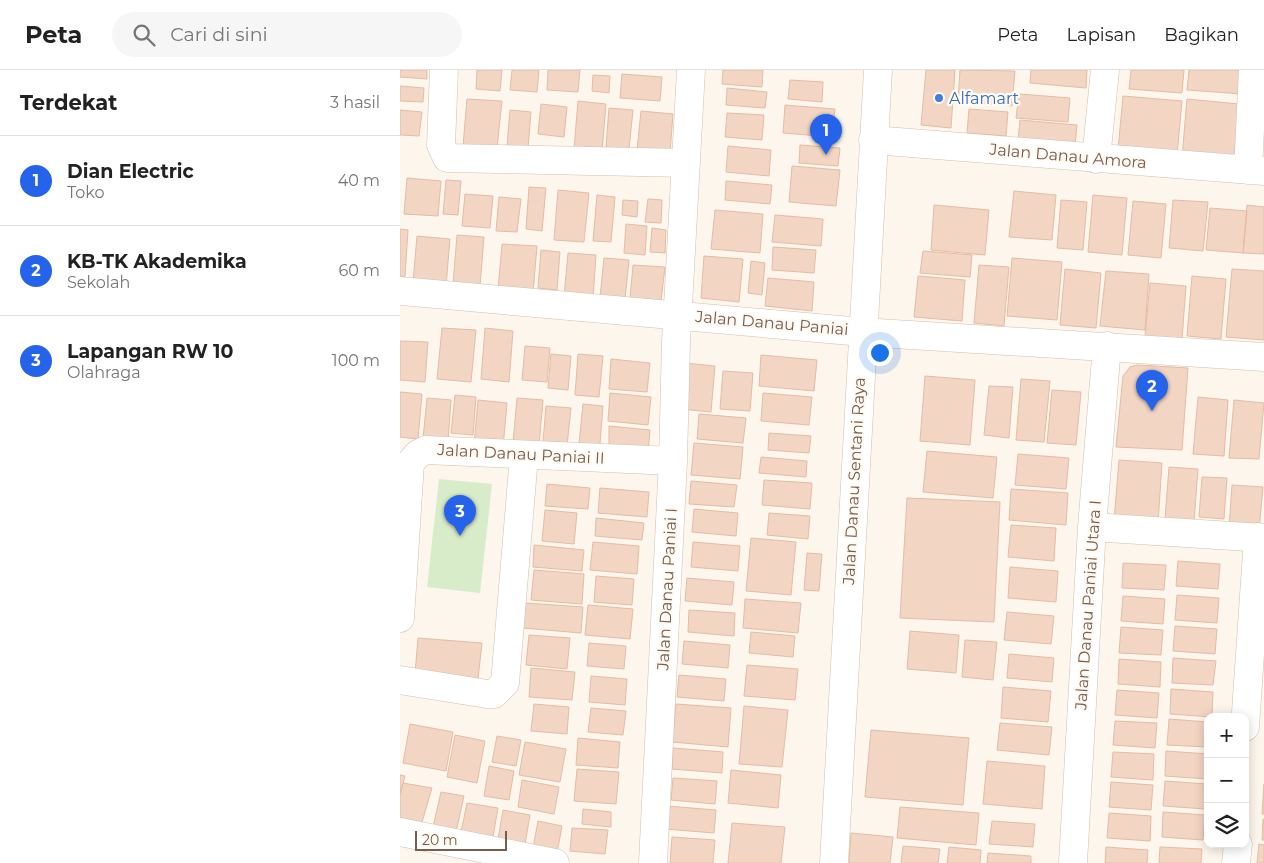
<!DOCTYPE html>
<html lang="id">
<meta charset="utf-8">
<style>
body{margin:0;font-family:Montserrat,sans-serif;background:#f6f6f6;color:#222}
.controls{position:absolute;right:15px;bottom:15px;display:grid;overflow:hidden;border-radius:10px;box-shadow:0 2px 12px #0003}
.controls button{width:45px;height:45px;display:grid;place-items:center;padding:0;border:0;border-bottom:1px solid #e0e0e0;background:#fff;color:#222;font:25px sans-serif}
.scale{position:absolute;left:15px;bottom:12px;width:92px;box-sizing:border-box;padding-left:5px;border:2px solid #7a5c4d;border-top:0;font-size:14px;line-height:18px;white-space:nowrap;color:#7a5c4d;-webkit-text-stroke:4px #fffaf3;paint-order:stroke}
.you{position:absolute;left:479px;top:282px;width:18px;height:18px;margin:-12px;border:4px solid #fff;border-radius:50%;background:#1a73e8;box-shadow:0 0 0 8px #1a73e833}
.badge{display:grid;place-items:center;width:32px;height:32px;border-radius:50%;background:#2563eb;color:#fff;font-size:16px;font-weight:700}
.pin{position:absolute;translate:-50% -41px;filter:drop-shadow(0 1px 2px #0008)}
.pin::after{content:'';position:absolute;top:26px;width:18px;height:15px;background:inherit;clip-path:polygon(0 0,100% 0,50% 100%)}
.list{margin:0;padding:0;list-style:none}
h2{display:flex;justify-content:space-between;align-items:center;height:65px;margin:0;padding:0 20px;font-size:21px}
h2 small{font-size:16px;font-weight:400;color:#767676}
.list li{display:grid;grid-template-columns:32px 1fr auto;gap:15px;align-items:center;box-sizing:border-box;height:90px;padding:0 20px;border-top:1px solid #e0e0e0}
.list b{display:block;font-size:19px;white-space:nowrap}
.list p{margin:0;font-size:16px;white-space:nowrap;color:#767676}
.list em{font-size:16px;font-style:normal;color:#767676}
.icon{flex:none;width:28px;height:28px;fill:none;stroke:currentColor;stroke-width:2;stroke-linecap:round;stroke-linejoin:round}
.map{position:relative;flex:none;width:864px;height:793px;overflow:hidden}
header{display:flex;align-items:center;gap:30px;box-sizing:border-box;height:70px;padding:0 25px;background:#fff;border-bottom:1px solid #e0e0e0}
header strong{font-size:24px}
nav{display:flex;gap:28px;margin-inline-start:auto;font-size:18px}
.search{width:350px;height:45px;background:#f6f6f6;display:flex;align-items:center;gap:12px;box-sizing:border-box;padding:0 18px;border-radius:28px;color:#767676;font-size:19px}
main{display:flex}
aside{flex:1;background:#fff}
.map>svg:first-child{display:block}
.green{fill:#d8ecc9}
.building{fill:#f3d5c3;stroke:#e6bba3}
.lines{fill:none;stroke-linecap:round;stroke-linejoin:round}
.minor-casing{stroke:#d1beb0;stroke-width:29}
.minor{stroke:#fff;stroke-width:28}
.shop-dot{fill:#3f7fe0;stroke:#fffaf3;stroke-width:2}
.labels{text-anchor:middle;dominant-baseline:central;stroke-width:4.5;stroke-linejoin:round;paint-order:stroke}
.shop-label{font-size:16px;fill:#366cbe;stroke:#fffaf3;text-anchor:start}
.street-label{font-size:16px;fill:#7a5c4d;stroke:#fffaf3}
</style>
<header>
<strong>Peta</strong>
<div class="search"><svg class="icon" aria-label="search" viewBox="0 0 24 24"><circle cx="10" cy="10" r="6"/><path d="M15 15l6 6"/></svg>Cari di sini</div>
<nav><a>Peta</a><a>Lapisan</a><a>Bagikan</a></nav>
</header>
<main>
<aside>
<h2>Terdekat<small>3 hasil</small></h2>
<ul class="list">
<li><span class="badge">1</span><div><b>Dian Electric</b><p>Toko</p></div><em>40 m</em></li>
<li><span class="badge">2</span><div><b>KB-TK Akademika</b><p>Sekolah</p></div><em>60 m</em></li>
<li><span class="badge">3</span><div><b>Lapangan RW 10</b><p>Olahraga</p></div><em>100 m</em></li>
</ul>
</aside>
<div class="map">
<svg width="864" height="793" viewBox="0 0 864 793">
<rect width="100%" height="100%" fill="#fdf6ec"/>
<path class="green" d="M39 409 92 414 80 523 27 517Z"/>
<path class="building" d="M0 0H27V9L0 7Z
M77 0H102L100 21 76 19Z
M112 0H139L137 22 110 20Z
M148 0H180L178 22 147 20Z
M323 0H363L362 17 322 14Z
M526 0H555L551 58 521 55Z
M560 0 615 1 612 36 558 31Z
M631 0H687L686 18 630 13Z
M731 0H784L782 23 729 19Z
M789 0H845L842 24 787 20Z
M222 4 262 7 260 31 220 28Z
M193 5 210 6 209 23 192 21Z
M390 10 423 12 422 32 388 29Z
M0 16 24 18 23 32 0 31Z
M327 18 367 22 365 38 326 35Z
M619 24 670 28 668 52 616 48Z
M723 26 782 31 777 85 718 80Z
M67 29 102 31 97 78 63 76Z
M787 29 839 34 834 92 782 88Z
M178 31 206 34 202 81 174 79Z
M141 34 167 37 164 67 138 64Z
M385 35 435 39 432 67 383 63Z
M209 38 233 40 229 79 206 77Z
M569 39 608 42 606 66 567 63Z
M0 40 22 42 19 66 0 65Z
M110 40 131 42 128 78 107 76Z
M241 41 273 44 270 83 237 80Z
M327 43 364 45 362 70 325 67Z
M620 50 677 55 674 85 617 80Z
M400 75 440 78 438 96 399 93Z
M328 76 371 80 369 106 326 102Z
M392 96 440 100 436 136 389 132Z
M7 108 41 111 38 146 4 144Z
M46 110 61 111 58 145 43 144Z
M326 111 372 115 370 134 325 130Z
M129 117 146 118 142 161 126 159Z
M158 120 189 123 184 172 154 170Z
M614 121 656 125 652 170 609 167Z
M65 124 93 126 90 158 62 156Z
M197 125 215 127 211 172 193 171Z
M693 125 727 128 722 185 688 182Z
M99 127 121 129 117 162 96 161Z
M248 129 262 130 261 153 245 152Z
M223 130 238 131 237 147 222 145Z
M661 130 687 132 683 180 657 178Z
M773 130 808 132 803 181 769 178Z
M733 131 766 134 761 188 728 185Z
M534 135 589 140 585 185 531 180Z
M847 135 864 137V184L843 183Z
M810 138 847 141 843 183 806 180Z
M315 140 363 144 360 183 311 179Z
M375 145 423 149 421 176 372 172Z
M226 154 247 156 245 185 224 183Z
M252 158 266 160 265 183 250 182Z
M0 159 8 160 5 207 0 206Z
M57 165 84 167 80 216 53 214Z
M17 166 50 169 46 216 13 213Z
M102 174 137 176 133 223 98 220Z
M373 177 416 180 414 203 372 200Z
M141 180 160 182 157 220 138 218Z
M523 181 572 185 570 207 520 203Z
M168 183 196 185 193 229 164 227Z
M304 186 343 189 339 232 301 228Z
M204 188 229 190 225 229 200 227Z
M612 188 662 192 657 250 607 246Z
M351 191 365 193 362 225 348 223Z
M233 195 265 197 261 231 230 228Z
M579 195 609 197 604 256 574 253Z
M665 199 701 203 696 258 660 255Z
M832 199 864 201V270L826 267Z
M706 201 749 204 745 260 700 256Z
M518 206 565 210 562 251 514 247Z
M792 206 826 209 821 269 787 266Z
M368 208 414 212 412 241 365 236Z
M750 213 786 216 782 269 745 266Z
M42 258 76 260 71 312 37 309Z
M85 258 113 261 109 312 81 309Z
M0 271 28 272 25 312 0 310Z
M125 276 150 278 147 312 122 310Z
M151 284 171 286 168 320 148 318Z
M178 284 203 286 199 327 175 325Z
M361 285 417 290 414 321 359 316Z
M211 289 250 293 247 322 209 319Z
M285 293 315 296 311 342 281 339Z
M737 295 788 298 782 380 716 377 723 306 730 297Z
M323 301 353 303 350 341 320 339Z
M525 306 575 310 570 375 520 371Z
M621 309 650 311 644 372 616 370Z
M589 316 613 317 609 368 584 365Z
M652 320 681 322 676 375 647 373Z
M0 322 22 324 18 369 0 367Z
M210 323 251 327 248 355 208 351Z
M363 323 412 327 409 355 361 351Z
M55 325 76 327 73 365 51 363Z
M798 327 828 330 824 386 793 384Z
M27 328 51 330 48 371 23 369Z
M117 328 143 330 139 375 113 373Z
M78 330 107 333 103 378 74 375Z
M834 330 864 333 859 389 829 388Z
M183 334 203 336 199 386 178 384Z
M146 336 171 338 166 385 142 383Z
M299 344 346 348 343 373 297 369Z
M209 356 250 360 248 382 209 378Z
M369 363 411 366 409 383 368 380Z
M294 373 343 377 340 409 291 405Z
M527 381 597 387 593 428 523 422Z
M618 384 669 388 666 419 615 415Z
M361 387 407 391 406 407 359 403Z
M719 390 762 393 758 454 714 451Z
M769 397 798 399 794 451 765 449Z
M802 407 827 408 824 449 799 447Z
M364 410 412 413 410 439 362 435Z
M291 411 337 415 334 437 289 434Z
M147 414 190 418 188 439 145 436Z
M832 415 863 417 859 460 829 458Z
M200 418 249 422 247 447 198 443Z
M611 419 668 423 666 455 609 450Z
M507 428 600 432 594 552 500 548Z
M294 439 338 443 336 466 292 462Z
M145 440 177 443 174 474 142 471Z
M369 443 410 446 408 469 367 465Z
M196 448 244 453 242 470 195 466Z
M611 455 656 458 654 491 608 487Z
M351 468 396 472 391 525 346 521Z
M193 472 239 476 237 504 190 500Z
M293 472 340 476 338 501 291 497Z
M134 475 184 480 182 501 133 497Z
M407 483 422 484 419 521 404 520Z
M778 491 820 494 818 519 776 516Z
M723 493 766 495 764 520 722 518Z
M610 497 658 501 656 532 608 528Z
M134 500 184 504 182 534 131 530Z
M196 506 234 509 232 535 194 532Z
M287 508 334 512 332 535 285 531Z
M777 525 819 528 817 553 775 550Z
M723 526 765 529 763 554 721 551Z
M345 529 401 533 398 563 343 558Z
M125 533 183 537 181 563 123 558Z
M188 535 233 539 230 569 185 565Z
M289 540 335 543 334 566 288 562Z
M607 542 654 546 651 574 604 570Z
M775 556 817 559 815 584 773 581Z
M721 557 763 560 761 585 719 583Z
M510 561 559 565 556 603 507 599Z
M351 562 395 566 393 587 349 583Z
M129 565 170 568 167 599 126 595Z
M18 568 82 573 78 609 15 604Z
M565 570 597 572 593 610 562 607Z
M284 571 330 575 328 598 282 594Z
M189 573 226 576 224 599 187 596Z
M609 584 654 588 652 612 607 608Z
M773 588 816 591 813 615 772 613Z
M719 589 761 592 760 617 718 614Z
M347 595 398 599 395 630 344 626Z
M131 598 175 602 172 630 129 627Z
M279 605 326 609 324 631 277 627Z
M191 606 227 609 225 635 189 632Z
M603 617 651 621 648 652 601 648Z
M771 619 813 622 812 647 770 644Z
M717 620 759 623 757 648 715 645Z
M134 634 169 637 167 664 131 661Z
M276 634 331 638 328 677 272 672Z
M344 636 388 640 382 697 339 694Z
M191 638 226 641 223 665 188 662Z
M769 649 808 652V677L767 675Z
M715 651 757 653 755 678 713 675Z
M600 653 652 657 649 685 597 680Z
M10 654 53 662 46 701 3 693Z
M471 660 569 668 563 735 465 727Z
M55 665 85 671 77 713 47 707Z
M97 666 121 670 116 696 92 692Z
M178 668 220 672 218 698 176 695Z
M125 672 166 679 160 712 119 705Z
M273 678 323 682 322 703 272 699Z
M766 681 808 684 807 709 765 706Z
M713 682 754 684 753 710 711 707Z
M587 691 645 696 642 739 583 734Z
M89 696 114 701 109 730 84 726Z
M177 699 219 702 216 734 174 731Z
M331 700 381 705 378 738 328 733Z
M0 705 5 706 0 724Z
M273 708 317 711 315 734 271 730Z
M122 710 159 717 154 744 118 737Z
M765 711 807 714 805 739 763 736Z
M711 712 753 715 751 740 709 737Z
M3 713 32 718 22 752 0 748V725Z
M864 714V744H862Z
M41 722 64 726 56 762 33 757Z
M67 733 98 738 92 772 60 767Z
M267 736 316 740 314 763 265 759Z
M500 737 579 743 576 775 497 768Z
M183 739 211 742V757L182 754Z
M103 740 130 745 124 780 97 775Z
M763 742 805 745 803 770 762 767Z
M709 743 751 746 750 771 707 768Z
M863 749H864V770H862Z
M138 751 162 756 157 783 133 778Z
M592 751 635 754 633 777 589 774Z
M332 753 385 757 381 793H328Z
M172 758 208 760 205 784 170 781Z
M451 763 493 767 490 793H449Z
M272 767 315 770 313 793H270Z
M859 774 864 775V793H857Z
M503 776 540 779 538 793H501Z
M549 777 581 780 580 793H547Z
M706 777 748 780 747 793H705Z
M760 777 802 779 801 793H759Z
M588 783 631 786V793H587Z"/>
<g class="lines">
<defs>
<path id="minor" d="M44 0 41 75 47 88 286 93
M473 70 864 101
M696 89 705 0
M848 100 853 0
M0 221 462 262 864 287
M692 457 864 468
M0 548 10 393 18 384 26 380 273 391
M0 610 87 624H94L105 613 124 386
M845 657 858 467
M0 762 155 793
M253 793 273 391 276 272 291 0
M434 793 478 0
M673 793 692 457 707 276
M836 793 838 774"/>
</defs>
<use href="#minor" class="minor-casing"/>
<use href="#minor" class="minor"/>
</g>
<circle class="shop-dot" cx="539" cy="28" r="5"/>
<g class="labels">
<g class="shop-label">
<text x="549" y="28">Alfamart</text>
</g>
<g class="street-label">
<text transform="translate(668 86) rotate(5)">Jalan Danau Amora</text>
<text transform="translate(372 253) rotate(5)">Jalan Danau Paniai</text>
<text transform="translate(121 384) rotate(3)">Jalan Danau Paniai II</text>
<text transform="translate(454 411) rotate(-87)">Jalan Danau Sentani Raya</text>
<text transform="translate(267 519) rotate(-87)">Jalan Danau Paniai I</text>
<text transform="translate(688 535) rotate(-86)">Jalan Danau Paniai Utara I</text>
</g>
</g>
</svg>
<div class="controls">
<button>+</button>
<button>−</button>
<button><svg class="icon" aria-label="layers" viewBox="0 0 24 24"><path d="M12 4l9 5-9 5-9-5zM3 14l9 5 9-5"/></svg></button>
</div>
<div class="scale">20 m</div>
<div class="you"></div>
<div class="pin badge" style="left:426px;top:85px">1</div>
<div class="pin badge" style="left:752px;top:341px">2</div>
<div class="pin badge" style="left:60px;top:466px">3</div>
</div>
</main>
